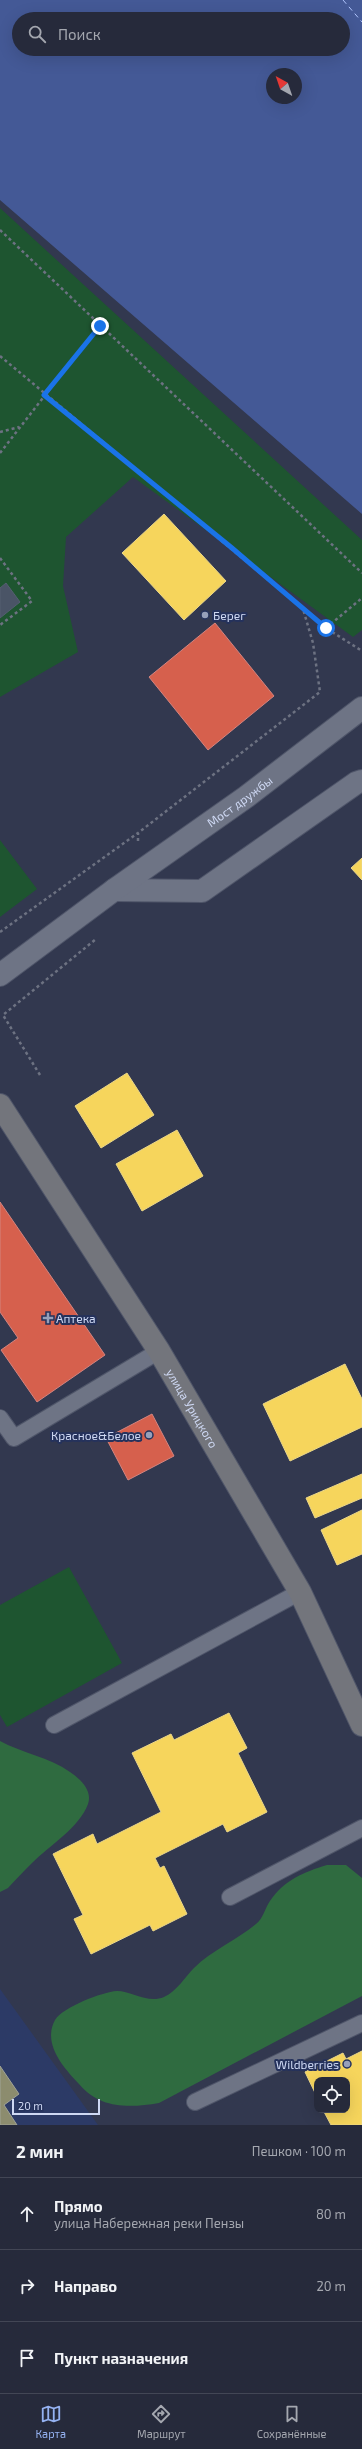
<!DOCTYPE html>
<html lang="ru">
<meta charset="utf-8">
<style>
body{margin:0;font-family:"Exo 2",sans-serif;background:#323646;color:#f1f3f6}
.controls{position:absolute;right:12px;bottom:12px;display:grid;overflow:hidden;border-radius:8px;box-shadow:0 4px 16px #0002}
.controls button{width:36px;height:36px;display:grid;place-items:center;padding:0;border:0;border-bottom:1px solid #424655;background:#262a3b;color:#f1f3f6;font:20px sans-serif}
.compass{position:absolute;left:266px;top:68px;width:36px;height:36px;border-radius:50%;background:#262a3b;box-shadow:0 4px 16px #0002;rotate:320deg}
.scale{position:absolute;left:12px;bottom:10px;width:88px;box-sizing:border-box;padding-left:4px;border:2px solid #ced8f3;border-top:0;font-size:11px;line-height:14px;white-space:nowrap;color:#ced8f3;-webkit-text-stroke:3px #25325c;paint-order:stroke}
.stop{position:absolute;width:12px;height:12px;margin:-9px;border:3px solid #1a73e8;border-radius:50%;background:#fff}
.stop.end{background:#1a73e8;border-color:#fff;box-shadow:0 1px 4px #0008}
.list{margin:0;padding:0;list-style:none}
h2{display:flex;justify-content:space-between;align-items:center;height:52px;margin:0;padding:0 16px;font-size:17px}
h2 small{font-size:13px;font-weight:400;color:#a4a7af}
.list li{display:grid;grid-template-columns:26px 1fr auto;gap:12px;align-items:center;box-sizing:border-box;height:72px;padding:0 16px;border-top:1px solid #424655}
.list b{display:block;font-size:15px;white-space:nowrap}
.list p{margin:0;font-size:13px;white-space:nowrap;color:#a4a7af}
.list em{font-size:13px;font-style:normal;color:#a4a7af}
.icon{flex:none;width:22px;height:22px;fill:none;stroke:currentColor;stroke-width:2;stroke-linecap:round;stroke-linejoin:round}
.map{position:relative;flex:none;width:362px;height:2125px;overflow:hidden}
.search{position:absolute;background:#262a3b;box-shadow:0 4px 16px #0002;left:12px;right:12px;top:12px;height:44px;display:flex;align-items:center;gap:10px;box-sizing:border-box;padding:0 14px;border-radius:22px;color:#a4a7af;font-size:15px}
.sheet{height:268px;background:#262a3b}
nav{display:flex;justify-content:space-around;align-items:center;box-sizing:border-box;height:56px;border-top:1px solid #424655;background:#262a3b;font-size:11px;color:#a4a7af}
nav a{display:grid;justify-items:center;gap:2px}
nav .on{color:#95b2f1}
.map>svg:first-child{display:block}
.built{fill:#2c3a66}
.green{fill:#1e5530}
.forest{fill:#2f6b40}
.water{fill:#445996;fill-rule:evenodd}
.homes{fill:#f6d55c;stroke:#ead689}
.shops{fill:#d6604d;stroke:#d4847f}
.industry{fill:#8c8c6e;stroke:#a0a396}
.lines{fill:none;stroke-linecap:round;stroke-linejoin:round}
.ferry{stroke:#afc4fc;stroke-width:1;stroke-dasharray:5 4;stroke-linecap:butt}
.building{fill:#4a5466;stroke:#555f71}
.lane-casing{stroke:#4f5569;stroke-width:18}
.street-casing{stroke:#4f5569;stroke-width:24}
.primary-casing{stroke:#4f5569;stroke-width:24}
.path{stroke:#6d7282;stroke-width:2.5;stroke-dasharray:3 3;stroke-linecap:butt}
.lane{stroke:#6e7485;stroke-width:16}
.street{stroke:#6e7485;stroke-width:22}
.primary{stroke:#73757c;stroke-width:22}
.route{stroke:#1a73e8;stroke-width:5}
.poi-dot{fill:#97a0ba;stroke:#25325c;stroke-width:1.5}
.labels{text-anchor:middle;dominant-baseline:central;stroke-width:4;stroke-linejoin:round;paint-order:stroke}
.poi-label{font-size:12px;fill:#ced8f3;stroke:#25325c;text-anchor:start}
.street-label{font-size:12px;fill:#ced8f3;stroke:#25325c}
</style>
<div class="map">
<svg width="362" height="2125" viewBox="0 0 362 2125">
<rect width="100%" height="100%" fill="#32384f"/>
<path class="built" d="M0 1989 98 2125H0Z"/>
<path class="green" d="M0 208 362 540V630L353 637 133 477 66 537 63 586 78 652 0 697Z
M0 840 37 889 0 917Z
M69 1567 122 1663 7 1727 0 1715V1605Z"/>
<path class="forest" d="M0 1741C22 1753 49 1757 70 1772 79 1778 93 1790 88 1804 79 1828 50 1845 32 1863 24 1871 16 1879 8 1888L0 1892Z
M327 1865H346L362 1878V1996L159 2103C129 2108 100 2109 79 2084 64 2068 42 2044 55 2020 63 2007 102 1992 117 1991 131 1991 148 2004 164 1997 177 1991 185 1977 194 1968 212 1950 237 1940 256 1924 263 1919 265 1908 270 1901 284 1880 304 1872 327 1865Z"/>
<path class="water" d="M0 0H362V514L0 200ZM19 19H343V49H19ZM272 74H296V98H272Z"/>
<path class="homes" d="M164 514 226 581 184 620 122 553Z
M362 858V880L351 868Z
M127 1073 154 1115 101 1148 75 1106Z
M177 1130 203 1176 142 1211 116 1164Z
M345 1364 362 1399V1427L290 1461 263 1404Z
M362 1474V1498L315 1518 306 1498Z
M362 1510V1554L337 1565 321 1530Z
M229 1713 247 1748 238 1753 267 1812 227 1832 223 1824 155 1858 160 1868 164 1866 187 1914 153 1931 150 1925 91 1954 74 1919 83 1915 53 1854 93 1834 97 1844 161 1812 132 1753 171 1734 174 1740Z
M362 2051V2125H331L323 2110H347V2080H317V2097L305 2072 343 2053 346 2059Z"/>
<path class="shops" d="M215 623 274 696 208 750 149 677Z
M0 1202 105 1355 37 1402 1 1350 18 1338 0 1312Z
M152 1414 174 1456 128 1480 106 1438Z"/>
<path class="industry" d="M0 2066 19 2094 4 2105 17 2125H0Z"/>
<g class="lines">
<path class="ferry" d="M343 0 362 22"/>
</g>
<path class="building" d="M6 583 20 602 0 618V588Z"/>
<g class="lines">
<defs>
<path id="lane" d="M0 1418 14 1438 159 1351
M54 1725 300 1592
M230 1897 362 1828
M195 2102 362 2023"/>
<g id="street">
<path d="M114 890 202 891 356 783 362 781"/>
<path id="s1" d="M0 975 114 890 246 797 362 708"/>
</g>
<g id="primary">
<path id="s2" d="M0 1105 159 1351 300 1592 362 1725"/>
</g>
</defs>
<use href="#lane" class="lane-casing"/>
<use href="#street" class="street-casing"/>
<use href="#primary" class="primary-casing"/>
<path class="path" d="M0 230 362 573
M0 356 326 628 362 651
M0 432 19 427
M0 453 99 326
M0 558 32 601 0 625
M326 628 362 598
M138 841V833L320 692 313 643 303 609
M0 932 138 833
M40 1075 3 1015 96 939 95 938"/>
<use href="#lane" class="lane"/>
<use href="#street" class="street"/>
<use href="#primary" class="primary"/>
</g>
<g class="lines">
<path class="route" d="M100 326 44 395 232 548 326 628"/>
</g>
<g class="poi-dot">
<circle cx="205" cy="615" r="4"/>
<path d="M46 1312h4v4h4v4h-4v4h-4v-4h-4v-4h4z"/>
<circle cx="149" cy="1435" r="4"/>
<circle cx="347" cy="2064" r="4"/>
</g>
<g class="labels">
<g class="poi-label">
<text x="213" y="615">Берег</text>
<text x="56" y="1318">Аптека</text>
<text x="141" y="1435" text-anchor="end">Красное&amp;Белое</text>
<text x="339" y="2064" text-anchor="end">Wildberries</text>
</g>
<g class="street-label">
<text stroke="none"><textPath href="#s1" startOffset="296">Мост дружбы</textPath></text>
<text stroke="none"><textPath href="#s2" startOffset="359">улица Урицкого</textPath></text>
</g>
</g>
</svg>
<div class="controls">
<button><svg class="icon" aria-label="locate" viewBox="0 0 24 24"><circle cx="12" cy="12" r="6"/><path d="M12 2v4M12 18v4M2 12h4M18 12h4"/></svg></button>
</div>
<svg class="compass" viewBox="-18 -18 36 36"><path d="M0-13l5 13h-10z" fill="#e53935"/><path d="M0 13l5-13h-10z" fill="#a4a7af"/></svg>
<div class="scale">20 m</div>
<div class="stop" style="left:326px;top:628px"></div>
<div class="stop end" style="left:100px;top:326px"></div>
<div class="search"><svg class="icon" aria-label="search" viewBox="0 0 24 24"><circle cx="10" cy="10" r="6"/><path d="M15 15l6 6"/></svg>Поиск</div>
</div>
<section class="sheet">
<h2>2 мин<small>Пешком · 100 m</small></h2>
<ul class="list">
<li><svg class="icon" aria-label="ahead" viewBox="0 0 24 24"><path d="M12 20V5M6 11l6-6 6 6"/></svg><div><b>Прямо</b><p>улица Набережная реки Пензы</p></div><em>80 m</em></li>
<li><svg class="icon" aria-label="right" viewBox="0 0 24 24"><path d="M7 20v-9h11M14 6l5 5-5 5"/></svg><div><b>Направо</b></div><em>20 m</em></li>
<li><svg class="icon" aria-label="arrive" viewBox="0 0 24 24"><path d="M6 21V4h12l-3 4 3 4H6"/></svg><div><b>Пункт назначения</b></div></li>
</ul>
</section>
<nav>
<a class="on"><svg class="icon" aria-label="map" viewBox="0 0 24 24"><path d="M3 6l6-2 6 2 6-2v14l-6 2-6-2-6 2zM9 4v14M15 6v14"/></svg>Карта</a>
<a><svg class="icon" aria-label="directions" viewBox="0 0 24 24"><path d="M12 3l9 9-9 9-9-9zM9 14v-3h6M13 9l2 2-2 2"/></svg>Маршрут</a>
<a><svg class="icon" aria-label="saved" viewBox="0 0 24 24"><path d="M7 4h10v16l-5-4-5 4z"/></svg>Сохранённые</a>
</nav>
